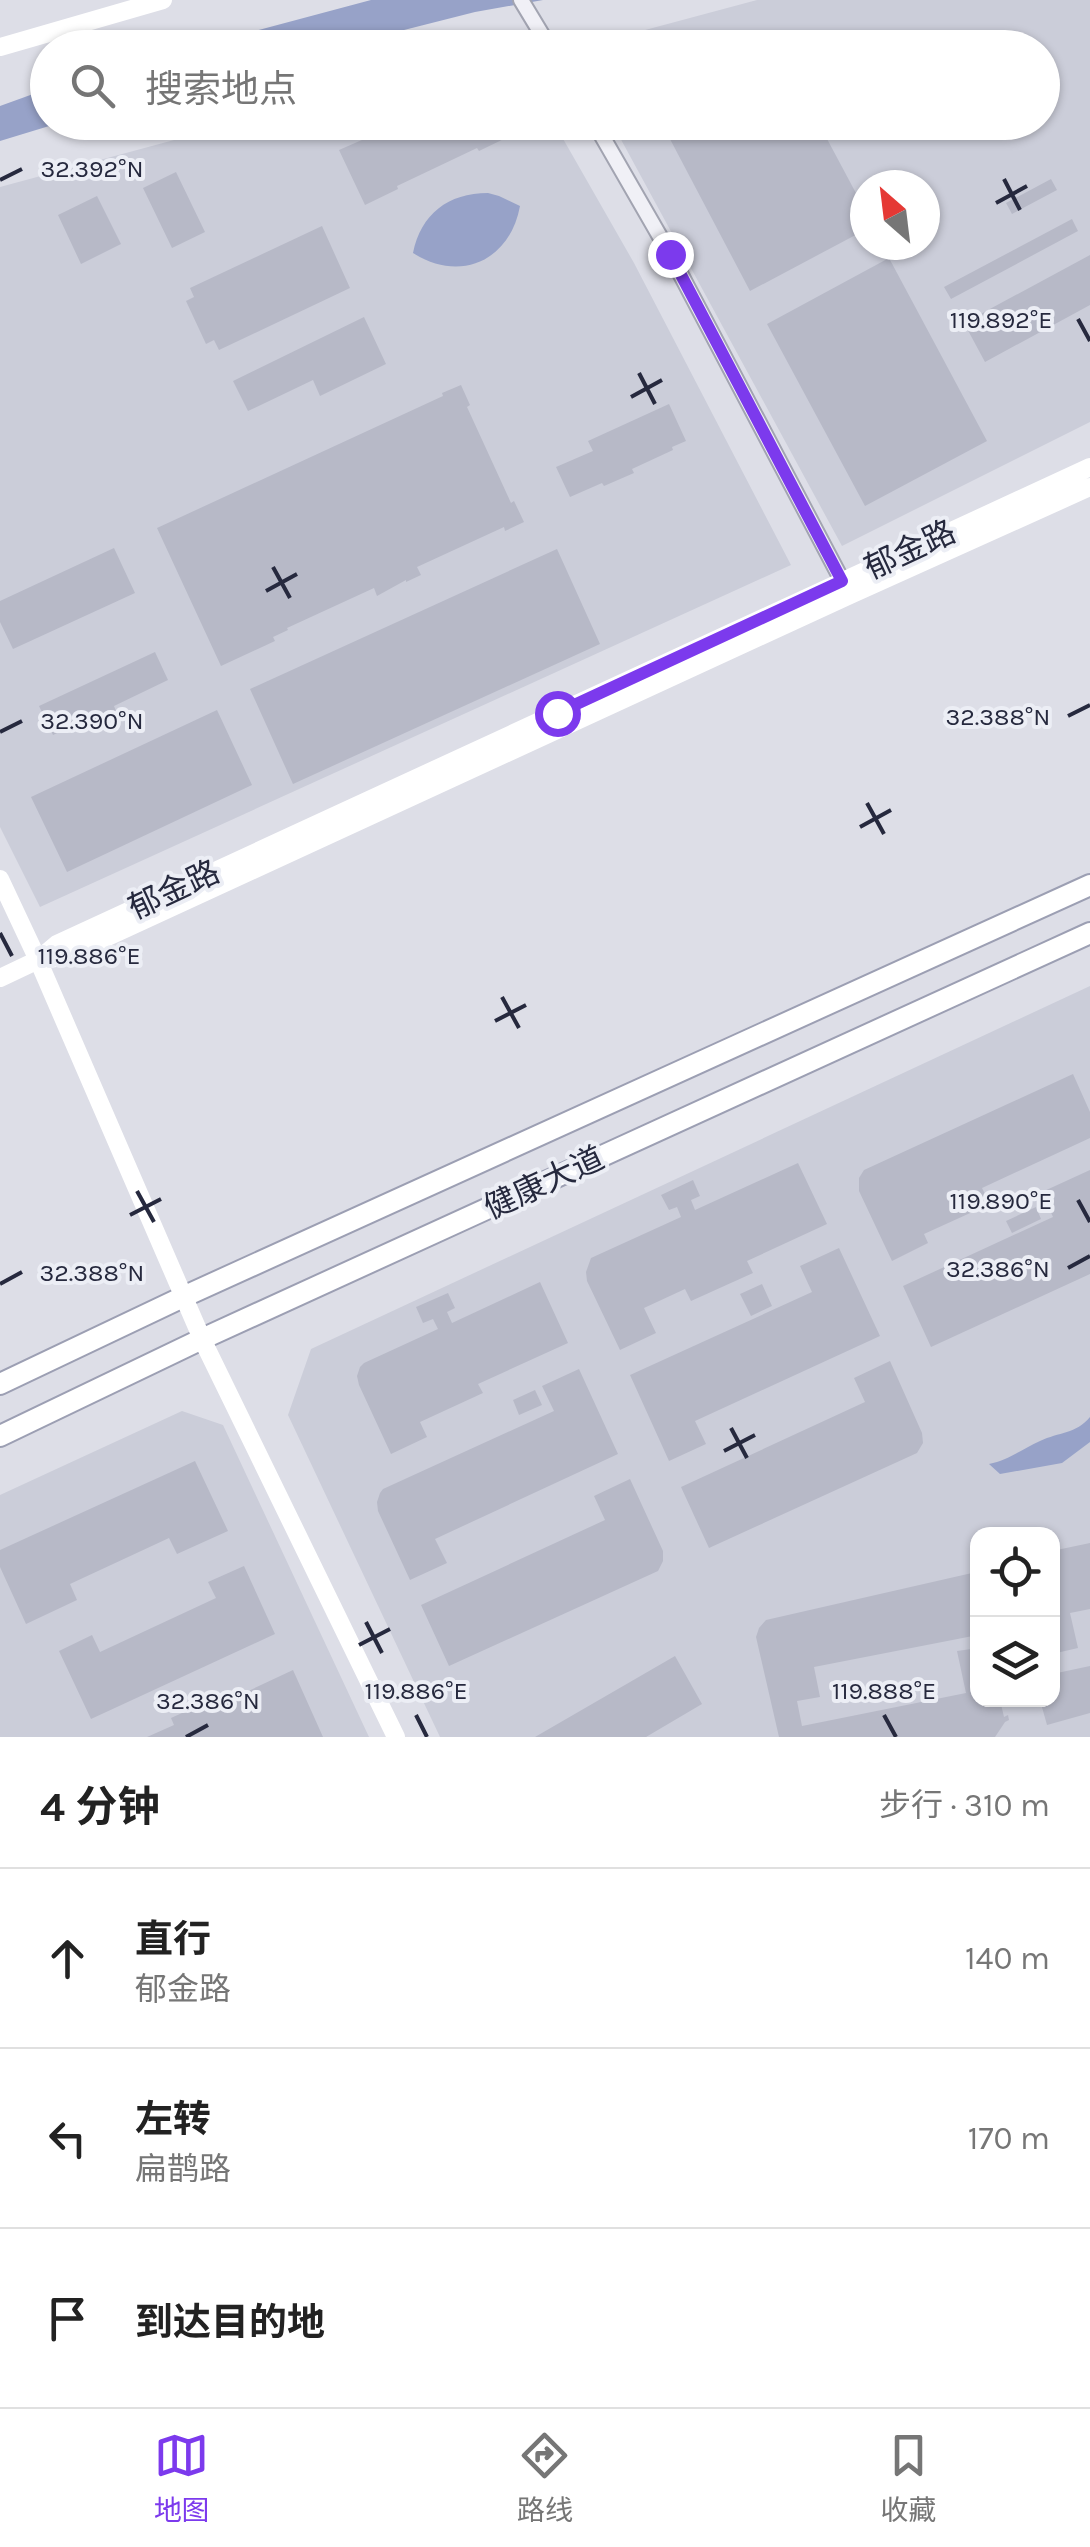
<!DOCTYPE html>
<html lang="zh">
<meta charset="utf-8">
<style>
body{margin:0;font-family:Karla,"Noto Sans SC",sans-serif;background:#f6f6f6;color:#222}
.controls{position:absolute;right:30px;bottom:30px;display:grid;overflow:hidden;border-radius:20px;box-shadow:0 2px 8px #0004}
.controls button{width:90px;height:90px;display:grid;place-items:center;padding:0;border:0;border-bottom:2px solid #e0e0e0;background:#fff;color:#222;font:50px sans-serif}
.compass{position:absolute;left:850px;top:170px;width:90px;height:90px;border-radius:50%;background:#fff;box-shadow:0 2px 8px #0004;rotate:332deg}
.stop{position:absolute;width:30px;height:30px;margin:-22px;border:8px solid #7c3aed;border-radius:50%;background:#fff}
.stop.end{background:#7c3aed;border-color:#fff;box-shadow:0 2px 10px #0008}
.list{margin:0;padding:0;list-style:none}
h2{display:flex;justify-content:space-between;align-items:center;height:130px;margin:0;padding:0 40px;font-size:42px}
h2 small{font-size:32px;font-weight:400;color:#767676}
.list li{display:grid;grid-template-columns:65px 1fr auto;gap:30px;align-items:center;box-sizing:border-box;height:180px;padding:0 40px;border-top:2px solid #e0e0e0}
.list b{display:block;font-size:38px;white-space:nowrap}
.list p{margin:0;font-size:32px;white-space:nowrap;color:#767676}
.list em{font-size:32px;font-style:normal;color:#767676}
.icon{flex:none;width:55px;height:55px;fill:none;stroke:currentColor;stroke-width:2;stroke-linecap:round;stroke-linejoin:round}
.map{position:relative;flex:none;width:1090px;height:1737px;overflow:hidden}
.search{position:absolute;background:#fff;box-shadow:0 2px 8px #0004;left:30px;right:30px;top:30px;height:110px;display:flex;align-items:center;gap:25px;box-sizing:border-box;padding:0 35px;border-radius:55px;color:#767676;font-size:38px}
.sheet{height:670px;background:#fff}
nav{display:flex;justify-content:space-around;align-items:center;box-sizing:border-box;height:140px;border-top:2px solid #e0e0e0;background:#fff;font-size:28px;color:#767676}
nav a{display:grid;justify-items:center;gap:5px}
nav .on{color:#7c3aed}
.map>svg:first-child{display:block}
.built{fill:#cbcdd9;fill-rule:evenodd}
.water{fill:#97a2c8}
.building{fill:#b7b9c7}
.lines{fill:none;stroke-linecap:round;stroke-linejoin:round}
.street-casing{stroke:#a2a4b1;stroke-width:18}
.primary-casing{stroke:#9c9fb3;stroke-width:24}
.street{stroke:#f0f0f6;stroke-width:14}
.secondary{stroke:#fff;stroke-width:18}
.primary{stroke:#fff;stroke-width:20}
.route{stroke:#7c3aed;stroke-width:12}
.ticks{fill:none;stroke:#26293e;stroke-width:4}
.labels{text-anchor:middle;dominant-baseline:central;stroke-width:8;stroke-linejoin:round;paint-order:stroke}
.street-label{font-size:32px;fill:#26293e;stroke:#eceef5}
.ticks-label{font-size:25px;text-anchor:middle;fill:#26293e;stroke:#eceef5;stroke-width:8;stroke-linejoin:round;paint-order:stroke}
</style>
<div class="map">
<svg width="1090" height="1737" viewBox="0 0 1090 1737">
<rect width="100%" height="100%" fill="#dddee7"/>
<path class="built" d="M757 0H1090V422L842 546 612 123 1042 122V48H578ZM865 185H925V245H865Z
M237 123H554L634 263 791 565 40 907 0 827V187Z
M1090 986V1737H440L288 1415 311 1349ZM978 1534H1052V1700H978Z
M182 1411 223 1425 369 1737H0V1495Z"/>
<path class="water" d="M371 0H543L475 12 337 47 192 48Z
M47 89 48 122 59 123 0 141V106Z
M488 193 499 196 520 206C510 261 460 283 413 253 421 214 448 193 488 193Z
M1090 1417V1442L1062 1463 1000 1474 989 1464C1009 1460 1022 1449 1040 1441 1059 1432 1076 1434 1090 1417Z"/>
<path class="building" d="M403 122H506L512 135 479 151 477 148 397 186 398 189 365 205 339 150Z
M661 122H818L865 210V230L750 291Z
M176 172 205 232 172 248 143 188Z
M1051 179 1057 190 1012 214 1006 203Z
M97 196 121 244 81 264 58 215Z
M1072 219 1078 231 951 299 944 287Z
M322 226 350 288 219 350 214 340 206 344 186 301 194 297 190 288Z
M1090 255V305L985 362 964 323Z
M889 258 987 441 865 506 767 324Z
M364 317 386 364 320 396 313 380 248 411 233 381Z
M461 385 470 405 467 407 511 503 514 501 524 522 505 531 504 527 417 567 421 575 406 582V580L377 596 374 588 287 628 288 630 273 637 275 641 221 666 157 528 443 396 442 393Z
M669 404 686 441 672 447 673 450 632 469 634 473 604 486 602 483 570 497 556 467 593 451 588 441Z
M114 548 135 593 13 649 0 622V601Z
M557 549 600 644 293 784 250 689Z
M155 652 168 680 114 706 116 711 86 724 84 720 53 735 39 706Z
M217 710 252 785 67 872 31 797Z
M1073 1074 1090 1112V1138L982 1188 990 1204 924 1234 928 1243 892 1261 859 1191V1178L864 1170Z
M798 1163 827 1224 747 1261 753 1273 691 1301 685 1289 644 1308 656 1333 620 1350 587 1281 586 1272 591 1258 681 1217 677 1207 669 1210 661 1195 693 1180 700 1196 691 1200 695 1210Z
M1090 1170V1274L931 1347 903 1286 1053 1217 1042 1192Z
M1036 1207 1041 1219 1012 1233 1006 1221Z
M839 1248 880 1336 695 1421 706 1444 669 1461 630 1375 812 1292 800 1266Z
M540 1282 568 1343 478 1384 483 1393 420 1422 427 1437 391 1454 359 1385 357 1376 360 1367 364 1363 438 1329 433 1319 423 1323 416 1307 448 1293 455 1308 447 1312 452 1323Z
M762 1284 772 1306 751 1316 740 1294Z
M890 1361 922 1433 923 1443 917 1453 709 1548 681 1487 865 1402 854 1378Z
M579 1369 618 1454 435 1539 447 1563 410 1580 378 1511 377 1502 380 1493 383 1489 554 1411 542 1386Z
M535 1390 542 1405 519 1415 513 1400Z
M195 1461 228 1531 177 1554 169 1538 70 1584 77 1600 26 1624 0 1567V1550Z
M630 1479 663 1551V1561L658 1571 449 1666 421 1605 605 1520 594 1496Z
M1090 1543V1609L1070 1613 1078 1648 1052 1654V1551Z
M244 1566 275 1634 91 1719 59 1651 92 1635 100 1652 216 1598 208 1582Z
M972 1573 978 1599V1635L814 1667 820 1697 797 1701 802 1726 966 1693 957 1651 978 1648V1700H1000L1004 1717 1008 1715 1009 1720 1005 1722 995 1737H779L756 1637 759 1628 766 1620Z
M675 1656 702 1704 646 1737H535Z
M1054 1661 1057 1673 1090 1666V1713L1047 1725 1040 1700H1052Z
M293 1670 323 1737H147L174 1725 171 1718 222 1695 225 1702Z"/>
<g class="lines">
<defs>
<path id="street" d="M521 0 550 48
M594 122 670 254 847 590"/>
<path id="primary" d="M0 1384 183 1297 1090 885
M0 1436 202 1339 1090 933"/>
</defs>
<use href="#street" class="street-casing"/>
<use href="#primary" class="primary-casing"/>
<use href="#street" class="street"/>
<path class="secondary" d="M0 47 163 0
M0 879 38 960 202 1339 396 1737
M39 960 64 957 850 595 1090 487
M0 978 38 960 57 944 1090 467"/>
<use href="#primary" class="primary"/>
</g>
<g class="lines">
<path class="route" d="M557 713 842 581 670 254"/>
</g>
<path class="ticks" d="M1004 179 1020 210M0 180 22 169M996 203 1027 186M1078 319 1090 341M639 373 655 404M631 397 662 380M273 567 290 598M266 591 297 574M1068 716 1090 705M0 732 22 721M867 803 884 834M860 827 891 810M0 933 12 956M502 997 519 1028M495 1021 526 1005M137 1191 154 1222M1078 1200 1090 1222M130 1215 161 1199M1068 1268 1090 1256M0 1284 22 1272M731 1428 747 1458M724 1451 755 1435M366 1622 382 1653M359 1645 390 1629M416 1715 427 1737M884 1715 896 1737M186 1737 208 1725"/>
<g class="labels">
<g class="street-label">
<text transform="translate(910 550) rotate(-25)">郁金路</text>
<text transform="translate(174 890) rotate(-25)">郁金路</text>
<text transform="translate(544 1183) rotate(-25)">健康大道</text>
</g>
</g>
<g class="ticks-label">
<text x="92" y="177">32.392°N</text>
<text x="1001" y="328">119.892°E</text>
<text x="998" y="725">32.388°N</text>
<text x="92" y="729">32.390°N</text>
<text x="89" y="964">119.886°E</text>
<text x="1001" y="1209">119.890°E</text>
<text x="998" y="1277">32.386°N</text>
<text x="92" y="1281">32.388°N</text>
<text x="416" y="1699">119.886°E</text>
<text x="884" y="1699">119.888°E</text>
<text x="208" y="1709">32.386°N</text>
</g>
</svg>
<div class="controls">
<button><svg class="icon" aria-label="locate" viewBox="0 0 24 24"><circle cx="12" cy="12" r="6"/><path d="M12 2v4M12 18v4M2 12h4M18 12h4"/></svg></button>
<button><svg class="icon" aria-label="layers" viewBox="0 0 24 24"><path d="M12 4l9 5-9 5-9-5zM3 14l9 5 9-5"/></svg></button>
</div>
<svg class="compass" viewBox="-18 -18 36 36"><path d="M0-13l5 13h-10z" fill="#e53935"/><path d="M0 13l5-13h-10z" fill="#767676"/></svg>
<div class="stop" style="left:557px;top:713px"></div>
<div class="stop end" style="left:670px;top:254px"></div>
<div class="search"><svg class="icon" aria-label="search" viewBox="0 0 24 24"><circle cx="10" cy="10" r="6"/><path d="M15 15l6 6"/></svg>搜索地点</div>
</div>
<section class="sheet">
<h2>4 分钟<small>步行 · 310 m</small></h2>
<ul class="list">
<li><svg class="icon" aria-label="ahead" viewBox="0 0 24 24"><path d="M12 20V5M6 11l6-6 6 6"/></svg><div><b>直行</b><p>郁金路</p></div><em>140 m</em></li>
<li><svg class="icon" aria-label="left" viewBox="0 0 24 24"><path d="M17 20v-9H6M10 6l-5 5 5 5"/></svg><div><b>左转</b><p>扁鹊路</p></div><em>170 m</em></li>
<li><svg class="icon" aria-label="arrive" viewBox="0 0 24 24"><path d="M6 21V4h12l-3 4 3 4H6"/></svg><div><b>到达目的地</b></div></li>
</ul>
</section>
<nav>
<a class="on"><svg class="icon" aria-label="map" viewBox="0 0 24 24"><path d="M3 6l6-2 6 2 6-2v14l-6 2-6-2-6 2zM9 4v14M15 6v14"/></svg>地图</a>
<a><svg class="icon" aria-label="directions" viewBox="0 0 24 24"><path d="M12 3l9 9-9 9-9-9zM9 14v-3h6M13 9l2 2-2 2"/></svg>路线</a>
<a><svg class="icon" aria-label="saved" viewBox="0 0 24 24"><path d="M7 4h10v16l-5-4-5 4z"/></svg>收藏</a>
</nav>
